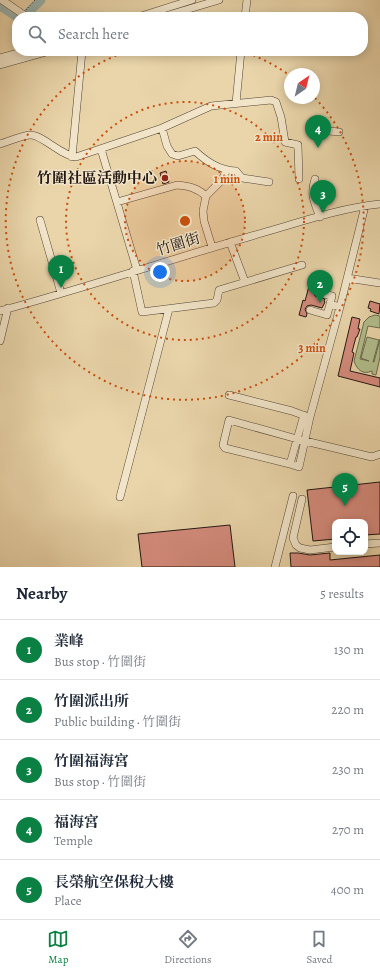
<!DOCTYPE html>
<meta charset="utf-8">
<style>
body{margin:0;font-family:Alegreya,"Noto Serif TC",serif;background:#f6f6f7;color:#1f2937}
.controls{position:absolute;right:12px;bottom:12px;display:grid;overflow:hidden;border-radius:8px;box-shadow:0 2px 10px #0003}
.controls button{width:36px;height:36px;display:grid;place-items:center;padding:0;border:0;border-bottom:1px solid #e0e1e3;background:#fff;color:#1f2937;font:20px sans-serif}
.compass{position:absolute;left:284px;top:68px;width:36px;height:36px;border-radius:50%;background:#fff;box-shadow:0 2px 10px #0003;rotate:35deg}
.you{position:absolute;left:160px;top:272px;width:14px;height:14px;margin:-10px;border:3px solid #fff;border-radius:50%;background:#1a73e8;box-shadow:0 0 0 6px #1a73e833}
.badge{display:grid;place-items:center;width:26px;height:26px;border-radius:50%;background:#0b8043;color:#fff;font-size:13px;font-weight:700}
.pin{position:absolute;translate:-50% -33px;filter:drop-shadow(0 1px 2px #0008)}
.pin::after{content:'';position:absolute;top:21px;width:14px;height:12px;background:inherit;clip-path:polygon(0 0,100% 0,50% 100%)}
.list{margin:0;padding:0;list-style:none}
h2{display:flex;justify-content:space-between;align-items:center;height:52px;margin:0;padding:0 16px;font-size:17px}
h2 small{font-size:13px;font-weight:400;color:#747a83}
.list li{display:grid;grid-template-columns:26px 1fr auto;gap:12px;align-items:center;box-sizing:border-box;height:60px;padding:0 16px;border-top:1px solid #e0e1e3}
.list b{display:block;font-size:15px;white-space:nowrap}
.list p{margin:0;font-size:13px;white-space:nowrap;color:#747a83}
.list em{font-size:13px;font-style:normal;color:#747a83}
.icon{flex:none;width:22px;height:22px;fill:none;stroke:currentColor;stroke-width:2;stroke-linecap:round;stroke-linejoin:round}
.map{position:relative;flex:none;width:380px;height:567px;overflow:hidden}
.search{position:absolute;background:#fff;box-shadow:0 2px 10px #0003;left:12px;right:12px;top:12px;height:44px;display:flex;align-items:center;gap:10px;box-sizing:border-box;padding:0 14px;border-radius:16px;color:#747a83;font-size:15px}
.sheet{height:352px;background:#fff}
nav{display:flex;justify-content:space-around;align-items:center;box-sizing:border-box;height:56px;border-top:1px solid #e0e1e3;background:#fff;font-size:11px;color:#747a83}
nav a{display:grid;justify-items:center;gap:2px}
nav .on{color:#0b8043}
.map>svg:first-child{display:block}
.green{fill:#b2be8c;stroke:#6a6a4e}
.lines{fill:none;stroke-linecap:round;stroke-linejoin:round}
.river{stroke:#9bb6b2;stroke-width:9}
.building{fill:#d68c7e;stroke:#211611}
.minor-casing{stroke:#534637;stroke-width:8}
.path{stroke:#211611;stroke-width:1;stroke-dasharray:1 2;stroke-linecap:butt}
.minor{stroke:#f1e4c8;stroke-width:7}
.ring{fill:none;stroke:#ca4f0d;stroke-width:2;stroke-dasharray:2 4}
.poi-dot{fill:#8f2418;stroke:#f1e4c8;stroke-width:1.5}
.labels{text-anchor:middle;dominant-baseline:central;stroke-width:3;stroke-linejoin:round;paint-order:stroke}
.poi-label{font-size:15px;font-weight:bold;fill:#211611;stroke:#f1e4c8;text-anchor:end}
.street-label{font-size:15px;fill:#211611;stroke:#f1e4c8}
.centre{fill:#ca4f0d;stroke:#f1e4c8;stroke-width:2}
.ring-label{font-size:12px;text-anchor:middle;font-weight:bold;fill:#ca4f0d;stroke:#f1e4c8;stroke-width:3;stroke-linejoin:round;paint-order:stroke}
</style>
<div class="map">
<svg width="380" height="567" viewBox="0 0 380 567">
<rect width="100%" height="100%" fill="#ead5aa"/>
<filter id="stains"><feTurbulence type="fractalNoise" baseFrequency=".005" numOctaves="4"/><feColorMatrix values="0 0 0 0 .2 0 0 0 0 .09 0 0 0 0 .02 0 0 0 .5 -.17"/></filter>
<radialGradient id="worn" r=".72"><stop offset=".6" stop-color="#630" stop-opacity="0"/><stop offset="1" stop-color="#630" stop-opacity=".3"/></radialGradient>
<path class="green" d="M375 315 380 316V328L368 326 360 359 369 361 361 358 367 337 379 340 373 362H374L380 339V357L376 375 372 374V371C363 375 357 370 354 361L364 322 369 317Z"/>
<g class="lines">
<path class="river" d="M0 6 17 17
M27 14 41 0"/>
</g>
<path class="building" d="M166 171 169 182 163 184 160 173Z
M309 286 316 288 314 292 315 296 325 299 324 301 325 302 322 308 311 305 307 306 305 309 307 314 306 317 299 315 303 300 305 301Z
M370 301 380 304 379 314 370 311 371 309 368 308Z
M352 317 360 319 358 329H360L357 337H356L352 352 354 353 350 371 380 378V387L338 376Z
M380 482V534L365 535V522H335V539L313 541 307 490Z
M230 525 235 567H142L138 534Z
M290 553H298L310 555 330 553V560L380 555V567H291Z"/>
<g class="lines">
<defs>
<path id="minor" d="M2 0 27 17
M56 17 81 16 84 17
M138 17 192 0
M162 17 219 0
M245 17 247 0
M0 58 25 51
M0 65 50 51
M236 103 241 51
M162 128 167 146 172 154 178 156 195 151C207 162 219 170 236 171L242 178 269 182
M320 130 339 132
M0 144C8 142 22 135 31 135 42 135 62 156 76 157L162 128 211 106 271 100 276 102 281 117 285 142 298 145 299 179
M101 149 137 270
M72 157 82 51
M315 179C310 194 314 202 320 217
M206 196 222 180 226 171
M117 202 177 185C189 186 197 188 206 196L203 211 204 221 212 247
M40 220 61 293
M230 242 245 282
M133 271 142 312 214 303 217 300 219 290 302 265
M347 278 380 283
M319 293 332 296 330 304
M310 310 327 315 330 304 340 307
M0 311C88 287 175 258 262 233 301 222 340 208 380 204
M0 341 8 308
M229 395 292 411 308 417
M304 415 290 464 225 448 223 445 229 420 297 439 305 441 372 457 380 454
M290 464 299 467 310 417 340 307 365 206
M120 497 169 309
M302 499 293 538 296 545 300 548 310 550 335 547
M365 544 380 543
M275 567 293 496"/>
</defs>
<use href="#minor" class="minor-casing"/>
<path class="path" d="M26 10 35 0"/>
<use href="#minor" class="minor"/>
</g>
<circle cx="185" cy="221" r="60" fill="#ca4f0d" fill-opacity=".12"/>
<g class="ring">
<circle cx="185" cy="221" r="60"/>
<circle cx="185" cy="221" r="119"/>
<path d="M242 51A179 179 0 0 1 289 75M315 98A179 179 0 1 1 128 51"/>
</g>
<circle class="poi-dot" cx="165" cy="178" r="4"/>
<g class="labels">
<g class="poi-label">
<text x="157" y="178">竹圍社區活動中心</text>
</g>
<g class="street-label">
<text transform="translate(178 244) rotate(-17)">竹圍街</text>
</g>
</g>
<circle cx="185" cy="221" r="6" class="centre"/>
<g class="ring-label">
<text x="269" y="141">2 min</text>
<text x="227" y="183">1 min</text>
<text x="312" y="352">3 min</text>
</g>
<rect width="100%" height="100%" filter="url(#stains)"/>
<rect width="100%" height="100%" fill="url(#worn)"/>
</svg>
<div class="controls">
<button><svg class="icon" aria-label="locate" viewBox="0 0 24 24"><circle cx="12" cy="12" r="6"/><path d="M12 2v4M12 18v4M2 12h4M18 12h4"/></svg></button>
</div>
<svg class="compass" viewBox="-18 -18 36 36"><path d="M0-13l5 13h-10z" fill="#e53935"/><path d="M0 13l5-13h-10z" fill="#747a83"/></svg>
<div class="you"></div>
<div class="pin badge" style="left:61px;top:288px">1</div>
<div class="pin badge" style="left:320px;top:303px">2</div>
<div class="pin badge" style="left:323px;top:213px">3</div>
<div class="pin badge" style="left:318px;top:148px">4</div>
<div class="pin badge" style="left:345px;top:506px">5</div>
<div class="search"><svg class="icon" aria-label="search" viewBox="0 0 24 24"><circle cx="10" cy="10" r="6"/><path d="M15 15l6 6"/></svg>Search here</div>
</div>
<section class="sheet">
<h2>Nearby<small>5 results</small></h2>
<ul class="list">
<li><span class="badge">1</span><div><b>業峰</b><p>Bus stop · 竹圍街</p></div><em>130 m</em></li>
<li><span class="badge">2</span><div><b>竹圍派出所</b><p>Public building · 竹圍街</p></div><em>220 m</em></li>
<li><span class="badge">3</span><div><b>竹圍福海宮</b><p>Bus stop · 竹圍街</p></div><em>230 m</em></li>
<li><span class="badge">4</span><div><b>福海宮</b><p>Temple</p></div><em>270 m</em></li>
<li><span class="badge">5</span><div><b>長榮航空保稅大樓</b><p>Place</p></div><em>400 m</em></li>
</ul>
</section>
<nav>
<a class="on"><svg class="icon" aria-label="map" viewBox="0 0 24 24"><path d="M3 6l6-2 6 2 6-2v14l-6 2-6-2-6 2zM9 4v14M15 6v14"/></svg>Map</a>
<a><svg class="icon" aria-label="directions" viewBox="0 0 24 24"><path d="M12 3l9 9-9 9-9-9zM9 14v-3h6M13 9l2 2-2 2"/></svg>Directions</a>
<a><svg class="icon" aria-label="saved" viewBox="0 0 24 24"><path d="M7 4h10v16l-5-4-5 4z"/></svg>Saved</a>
</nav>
